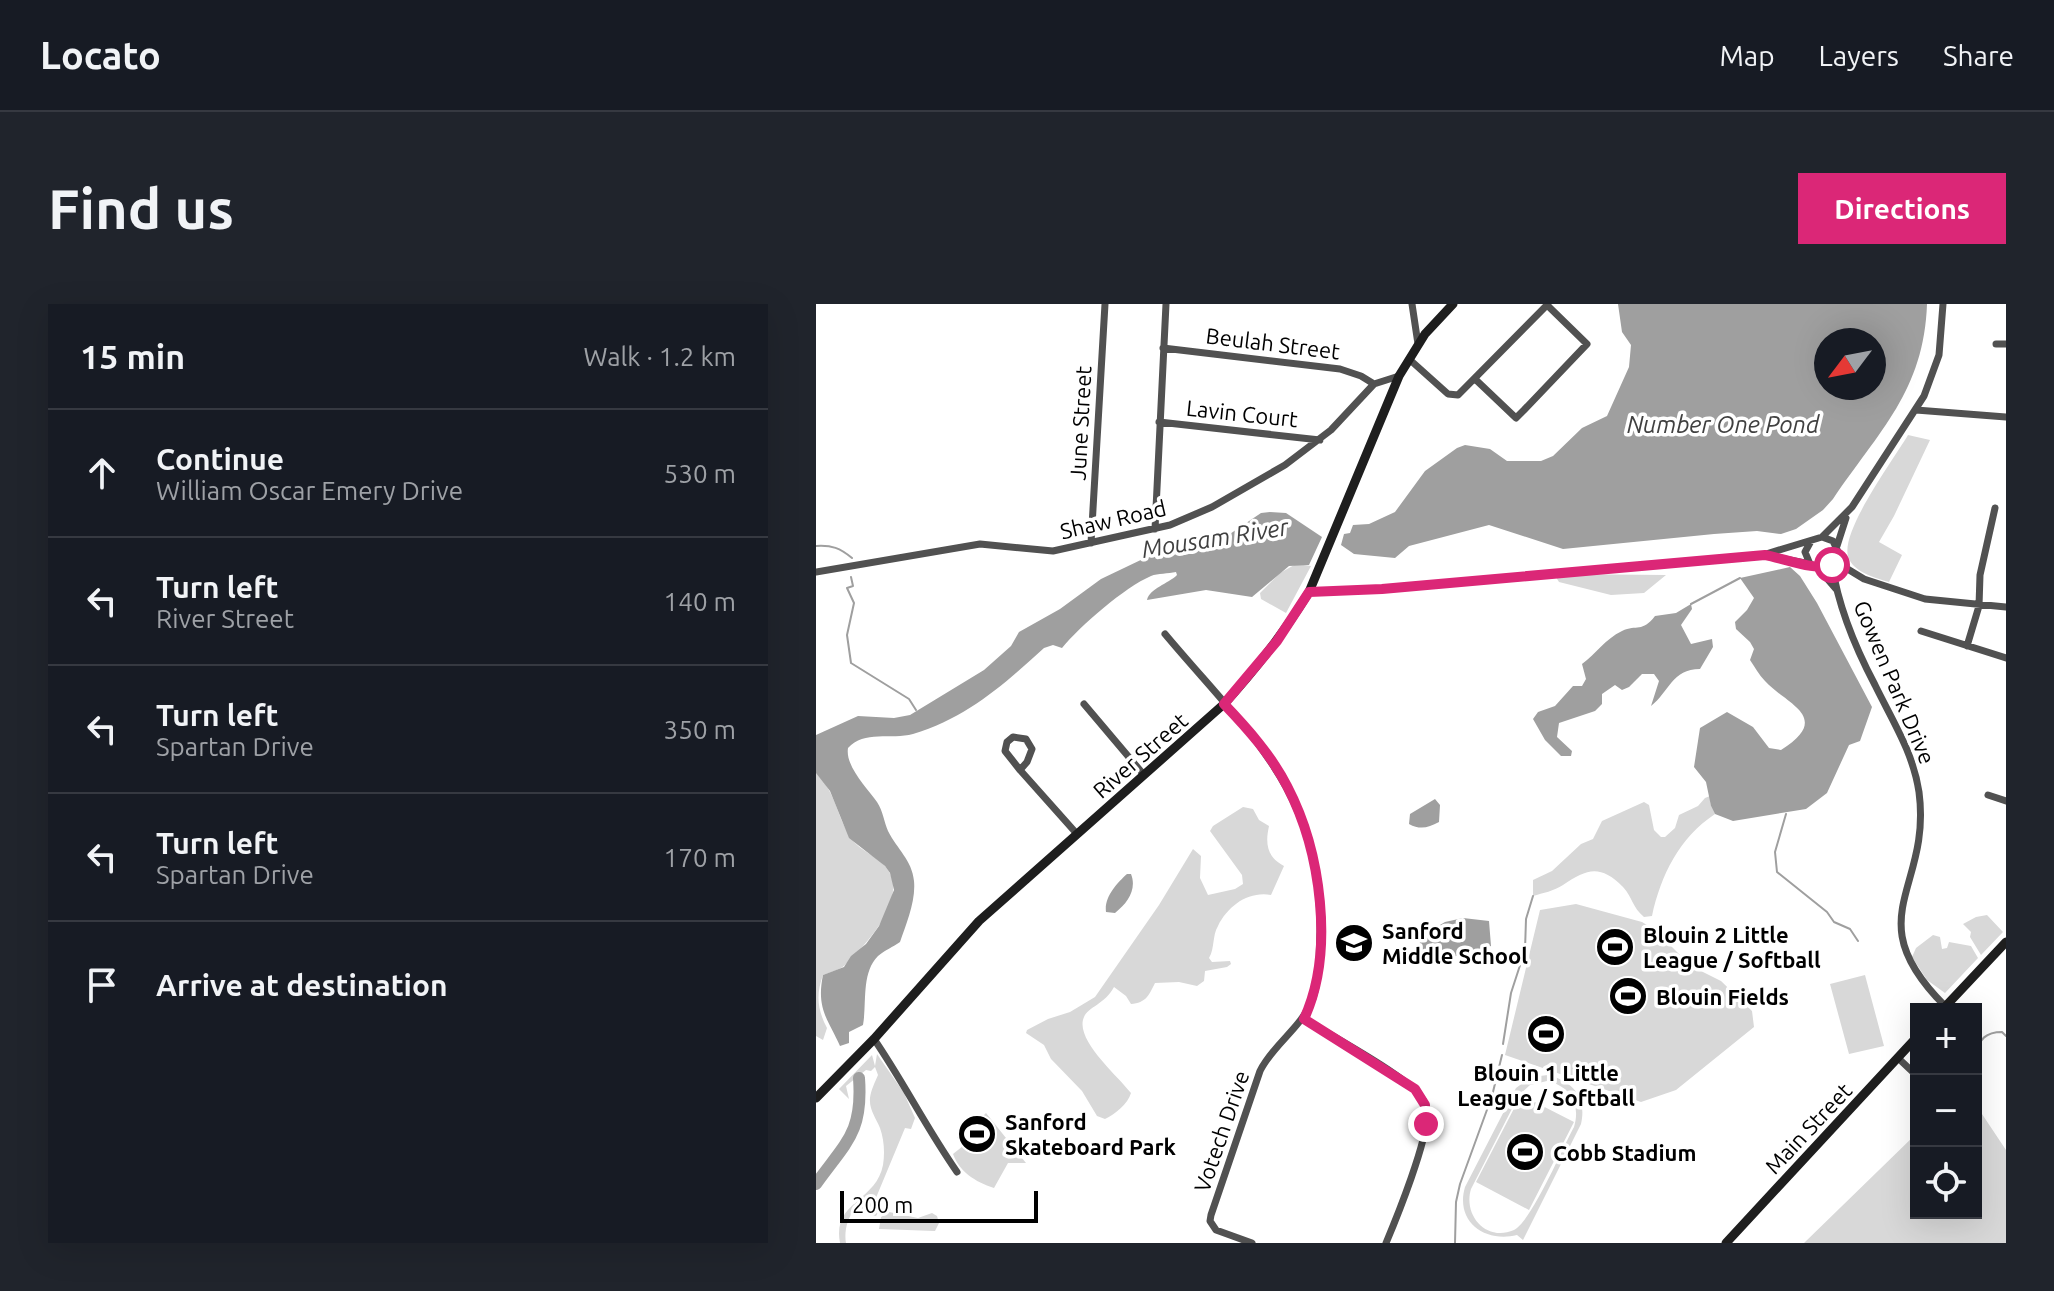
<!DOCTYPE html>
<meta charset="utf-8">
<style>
body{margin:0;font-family:Ubuntu,sans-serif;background:#20242c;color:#f1f3f6}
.controls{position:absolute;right:24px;bottom:24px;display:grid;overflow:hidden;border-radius:0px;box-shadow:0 8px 32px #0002}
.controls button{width:72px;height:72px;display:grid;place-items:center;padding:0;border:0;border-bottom:2px solid #363941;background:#171b24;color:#f1f3f6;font:40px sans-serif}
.compass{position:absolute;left:998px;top:24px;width:72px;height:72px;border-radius:50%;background:#171b24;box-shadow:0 8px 32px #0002;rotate:238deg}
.scale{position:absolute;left:24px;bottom:20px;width:198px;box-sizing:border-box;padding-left:8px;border:4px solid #000;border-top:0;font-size:22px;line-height:28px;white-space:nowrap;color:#000;-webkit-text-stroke:6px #fff;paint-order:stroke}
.stop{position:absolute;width:24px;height:24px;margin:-18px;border:6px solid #db2777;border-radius:50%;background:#fff}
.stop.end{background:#db2777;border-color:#fff;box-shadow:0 2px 8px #0008}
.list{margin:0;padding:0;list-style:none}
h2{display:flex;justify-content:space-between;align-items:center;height:104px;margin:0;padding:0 32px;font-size:34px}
h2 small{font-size:26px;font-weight:400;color:#9ea1a6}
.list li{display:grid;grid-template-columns:52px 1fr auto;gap:24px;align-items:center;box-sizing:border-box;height:128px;padding:0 32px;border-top:2px solid #363941}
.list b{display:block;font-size:30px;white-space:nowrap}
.list p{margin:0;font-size:26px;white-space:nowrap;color:#9ea1a6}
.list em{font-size:26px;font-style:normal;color:#9ea1a6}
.icon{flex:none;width:44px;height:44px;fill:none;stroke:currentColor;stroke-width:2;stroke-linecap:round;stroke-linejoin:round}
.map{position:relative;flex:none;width:1190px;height:939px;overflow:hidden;border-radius:0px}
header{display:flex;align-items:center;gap:48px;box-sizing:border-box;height:112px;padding:0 40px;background:#171b24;border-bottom:2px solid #363941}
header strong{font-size:38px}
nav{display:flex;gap:44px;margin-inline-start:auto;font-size:28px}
.intro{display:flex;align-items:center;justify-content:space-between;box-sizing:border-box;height:192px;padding:0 48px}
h1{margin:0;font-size:56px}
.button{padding:20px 36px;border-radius:0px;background:#db2777;color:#fff;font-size:28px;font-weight:700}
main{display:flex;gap:48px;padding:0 48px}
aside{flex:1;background:#171b24;border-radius:0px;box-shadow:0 8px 32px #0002}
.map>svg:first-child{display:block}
.green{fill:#d8d8d8;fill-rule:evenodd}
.water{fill:#9f9f9f;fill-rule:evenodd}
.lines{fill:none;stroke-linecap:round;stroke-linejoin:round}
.stream{stroke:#9f9f9f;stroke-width:2}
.river{stroke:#9f9f9f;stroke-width:12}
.street{stroke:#515151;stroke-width:7}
.secondary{stroke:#1e1e1e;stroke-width:9}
.route{stroke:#db2777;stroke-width:10}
.labels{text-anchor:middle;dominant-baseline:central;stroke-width:7;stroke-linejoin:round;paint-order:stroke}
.street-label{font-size:22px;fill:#000;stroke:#fff}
.poi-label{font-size:22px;font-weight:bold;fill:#000;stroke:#fff;text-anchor:start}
.water-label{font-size:24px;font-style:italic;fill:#404040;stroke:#fff}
</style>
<header>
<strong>Locato</strong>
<nav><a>Map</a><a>Layers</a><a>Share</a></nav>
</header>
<div class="intro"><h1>Find us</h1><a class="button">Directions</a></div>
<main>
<aside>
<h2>15 min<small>Walk · 1.2 km</small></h2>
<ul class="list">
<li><svg class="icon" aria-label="ahead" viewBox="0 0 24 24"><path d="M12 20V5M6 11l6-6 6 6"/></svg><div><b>Continue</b><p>William Oscar Emery Drive</p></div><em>530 m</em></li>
<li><svg class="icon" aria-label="left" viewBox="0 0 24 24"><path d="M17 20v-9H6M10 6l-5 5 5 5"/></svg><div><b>Turn left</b><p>River Street</p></div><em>140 m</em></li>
<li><svg class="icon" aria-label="left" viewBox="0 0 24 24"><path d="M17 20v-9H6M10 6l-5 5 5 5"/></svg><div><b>Turn left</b><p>Spartan Drive</p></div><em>350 m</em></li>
<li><svg class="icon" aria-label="left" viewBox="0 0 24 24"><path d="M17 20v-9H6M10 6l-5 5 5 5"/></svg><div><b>Turn left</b><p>Spartan Drive</p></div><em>170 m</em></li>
<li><svg class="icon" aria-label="arrive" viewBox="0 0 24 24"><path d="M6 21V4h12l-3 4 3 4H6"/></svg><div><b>Arrive at destination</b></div></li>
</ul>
</aside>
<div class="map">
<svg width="1190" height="939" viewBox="0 0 1190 939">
<rect width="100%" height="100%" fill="#fff"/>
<path class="green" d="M1092 131 1114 136 1078 212 1063 238 1086 251 1073 278C1060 274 1036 268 1032 252 1025 226 1078 155 1092 131Z
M480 260 495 262 470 309 445 295 444 289 464 269Z
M738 270 850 271 828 289 795 291 743 278Z
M0 468C21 491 20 511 35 534 44 548 62 551 72 566 92 596 49 642 29 661 24 666 14 668 7 671 0 690 1 705 11 724L7 736 0 732Z
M894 492 895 502 899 510C863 534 845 571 836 612L828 613C816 603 817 594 807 583 784 560 771 565 747 581 738 587 727 589 717 592V576L736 567 765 540 777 535 786 517 828 498 833 501 838 526 845 533H849L859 524 863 511 882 502 889 494Z
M427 503 437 505 443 516 453 522C449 540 451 553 468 562L455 591C432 587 412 602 402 622 396 632 399 644 393 654L396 658 414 657 415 660 411 663 389 667 388 677 381 682 363 678 339 679C333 691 330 699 315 700L310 692 298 683C289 700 272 703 268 713 258 735 301 771 315 789 312 800 299 810 289 815L281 812 266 787 235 755 228 741 210 729 211 726 232 715 254 708 279 693 343 601 377 545 385 552 384 574 392 591 419 585 427 580 426 571 394 527 397 522Z
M760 600 826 618 839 626 875 662 905 677 936 707 938 723 860 786 825 798 689 751 724 606Z
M1171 611 1187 628 1165 651 1154 633 1155 628 1147 620 1160 613Z
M1117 631 1124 633 1126 645 1131 644 1133 638 1155 642 1162 654 1129 689 1111 676 1096 653 1100 644Z
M1049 671 1068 742 1033 750 1014 680Z
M61 750 88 789 99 814 95 825 89 824 57 901 64 905 60 912 39 906C31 913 28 929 30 939H24C16 897 60 898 67 861 69 849 68 835 64 824 60 814 53 806 54 794 55 786 59 778 62 771L59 763 55 767 50 766 30 782 33 795 23 785 56 751 59 762Z
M732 771C757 777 771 794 765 820L707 936 701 931C668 939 639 917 649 883L700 784 715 773ZM731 777C754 782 765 800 758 823 747 843 715 918 698 926 670 938 647 911 655 885L703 791 714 781Z
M705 791 758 818 713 906 660 878Z
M1160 801 1190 846V939H988L1100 830V909H1160Z
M170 809 210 859H192L178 884C159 878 143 867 137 850L147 842 141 833 153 826Z
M73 908 102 914 116 909 121 912 123 919 119 927 63 925 65 913Z"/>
<path class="water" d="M802 0H1111C1108 87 1063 127 1017 195L1007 206 980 225 965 230 941 227 898 230 747 245 673 221 593 242 579 254 538 250 525 241 528 230 534 229 537 221 553 220 579 208 609 167 641 144 649 141 674 145 691 157H725L737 152 766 124 791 112 813 63 815 41 806 28ZM1010 36H1058V84H1010Z
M454 208 470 209 506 233 493 261 473 262 436 293 390 286 331 296C334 284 352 280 361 271L360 268C352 270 342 269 335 272 309 283 264 322 246 344L237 341 228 344C187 381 152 413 97 430 75 436 48 426 32 444 29 462 51 484 61 498 67 507 68 518 72 527 81 545 96 556 98 577 100 597 90 620 84 638 77 643 69 646 62 652 45 669 51 699 47 721L33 728V739L24 742C12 715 0 705 7 671L28 663 35 652 50 640 63 622 78 586 74 569 69 562 33 534 14 487 0 469V431L42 412 78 414 94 411 168 366 195 342 203 328 244 305 285 275 331 253 356 251 402 238 445 209Z
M974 263 984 272 1001 299 1056 403 1044 437 1033 441 1011 489 990 505 917 517 899 510 895 502 890 478 878 463 884 424 911 408 937 423 953 444 965 446C1017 413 971 401 949 377 943 371 939 363 934 356L938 345 934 338 920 325 919 318 931 306 938 294 924 274Z
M875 300 876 305 865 321 875 340 896 335 897 343 884 365C856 365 853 388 835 402L843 377 838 370H826L813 383 806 386 799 381 786 390V400L779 407 743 419 741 433 756 447 755 452H745L729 436 717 415 722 408 739 402 757 382H766L770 375 766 360C780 350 789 335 806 327 821 320 826 329 839 312L860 309Z
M619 495 624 501 623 518C612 524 604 526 593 520L594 510Z
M311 570H315C321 585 312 599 299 609L290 608C288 593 301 579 311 570Z
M647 614 673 617 675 642 619 658 603 650 602 643 607 631 629 618Z"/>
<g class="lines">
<path class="stream" d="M0 242C16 241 24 244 36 254
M35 273 37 282 31 284 38 299 31 331 35 359 93 395 100 406
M875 300 924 274
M970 510 959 548 961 568 1011 608 1018 618 1034 625 1042 637
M687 740 695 689 709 646 710 615 717 592
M1160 750C1163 735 1170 728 1186 728L1190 732
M639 939 640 898 644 880 676 792 686 751"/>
<path class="river" d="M0 880C30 838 47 829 43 774"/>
<path class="street" d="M596 0 602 40
M1180 40H1190
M347 44 524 65 545 72 558 80
M593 55 632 90 642 91 732 0
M659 75 700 114 708 106 771 40 731 1
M1100 106 1190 113
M343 118 504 136
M339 225 350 0
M1006 233 1036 203 1108 92 1123 51 1127 0
M275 239 289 0
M1021 242 1030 214
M950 250 1006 233 1017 237 1024 252
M994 260 989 248 995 237
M1017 260 1025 261 1048 275 1109 295 1190 303
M1016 261C1022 301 1040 345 1059 381 1076 416 1097 448 1103 488 1116 586 1040 613 1129 702
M1002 264 1020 285
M0 268 164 240 237 247 354 221 396 203 469 161 515 126 558 80 583 72
M493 288 566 285 949 251 994 260 1006 265 1017 260 1022 248
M1105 327 1190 354
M349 330C431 428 506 487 504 628 503 649 504 674 497 694 486 724 458 739 444 767L395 911 394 917 400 926 436 939
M1151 342 1163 302 1164 271 1179 204
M268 400 328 471
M197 433 210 435 216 445 211 458 204 466 189 447 191 438Z
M204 466 261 530
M1172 491 1190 497
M488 715C511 729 594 774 605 793 609 798 611 804 611 810 612 836 581 913 570 939
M58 735C88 779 111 825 141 868
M1082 754 1100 771"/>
<path class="secondary" d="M1127 705 1190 638
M0 794 58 735 163 617 408 400C440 365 468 329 493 288L583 72 609 30 637 0
M910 939 1100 734"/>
</g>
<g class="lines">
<path class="route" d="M610 820 609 801 599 785 488 715C519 648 505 547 471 482 455 451 432 425 408 400L461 337 493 288 566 285 949 251C966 254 1003 268 1016 261"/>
</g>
<defs>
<symbol id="school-disc" viewBox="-11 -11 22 22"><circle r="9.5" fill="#000" stroke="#fff"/><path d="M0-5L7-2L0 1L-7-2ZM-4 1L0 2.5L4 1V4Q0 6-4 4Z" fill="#fff"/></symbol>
<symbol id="stadium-disc" viewBox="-11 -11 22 22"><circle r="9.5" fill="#000" stroke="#fff"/><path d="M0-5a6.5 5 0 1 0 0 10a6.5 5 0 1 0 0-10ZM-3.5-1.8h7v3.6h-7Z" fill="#fff"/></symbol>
</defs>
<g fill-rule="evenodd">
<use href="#school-disc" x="516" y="617" width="44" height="44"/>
<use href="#stadium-disc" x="777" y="621" width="44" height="44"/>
<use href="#stadium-disc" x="790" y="670" width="44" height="44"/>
<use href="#stadium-disc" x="708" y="708" width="44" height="44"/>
<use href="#stadium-disc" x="139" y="808" width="44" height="44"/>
<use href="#stadium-disc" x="687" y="826" width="44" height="44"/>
</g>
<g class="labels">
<g class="street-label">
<text transform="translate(457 39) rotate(7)">Beulah Street</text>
<text transform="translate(426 109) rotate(6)">Lavin Court</text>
<text transform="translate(264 119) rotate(-87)">June Street</text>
<text transform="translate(297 215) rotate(-13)">Shaw Road</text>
<text transform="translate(1079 378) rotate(67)">Gowen Park Drive</text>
<text transform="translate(324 451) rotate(-41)">River Street</text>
<text transform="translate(992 824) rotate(-47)">Main Street</text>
<text transform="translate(405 827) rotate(-71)">Votech Drive</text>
</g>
<g class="poi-label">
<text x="566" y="626">Sanford<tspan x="566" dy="25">Middle School</tspan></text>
<text x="827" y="630">Blouin 2 Little<tspan x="827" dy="25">League / Softball</tspan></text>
<text x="840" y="692">Blouin Fields</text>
<text x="730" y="768" text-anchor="middle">Blouin 1 Little<tspan x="730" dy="25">League / Softball</tspan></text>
<text x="189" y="817">Sanford<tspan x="189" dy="25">Skateboard Park</tspan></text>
<text x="737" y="848">Cobb Stadium</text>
</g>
<g class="water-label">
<text x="907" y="120">Number One Pond</text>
<text transform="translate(399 234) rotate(-9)">Mousam River</text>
</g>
</g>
</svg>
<div class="controls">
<button>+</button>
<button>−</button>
<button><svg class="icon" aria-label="locate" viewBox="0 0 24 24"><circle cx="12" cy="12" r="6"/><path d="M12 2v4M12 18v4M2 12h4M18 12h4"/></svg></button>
</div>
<svg class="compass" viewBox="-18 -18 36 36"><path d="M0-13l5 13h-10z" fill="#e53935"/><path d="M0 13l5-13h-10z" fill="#9ea1a6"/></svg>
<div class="scale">200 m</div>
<div class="stop" style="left:1016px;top:261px"></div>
<div class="stop end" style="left:610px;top:820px"></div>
</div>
</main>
